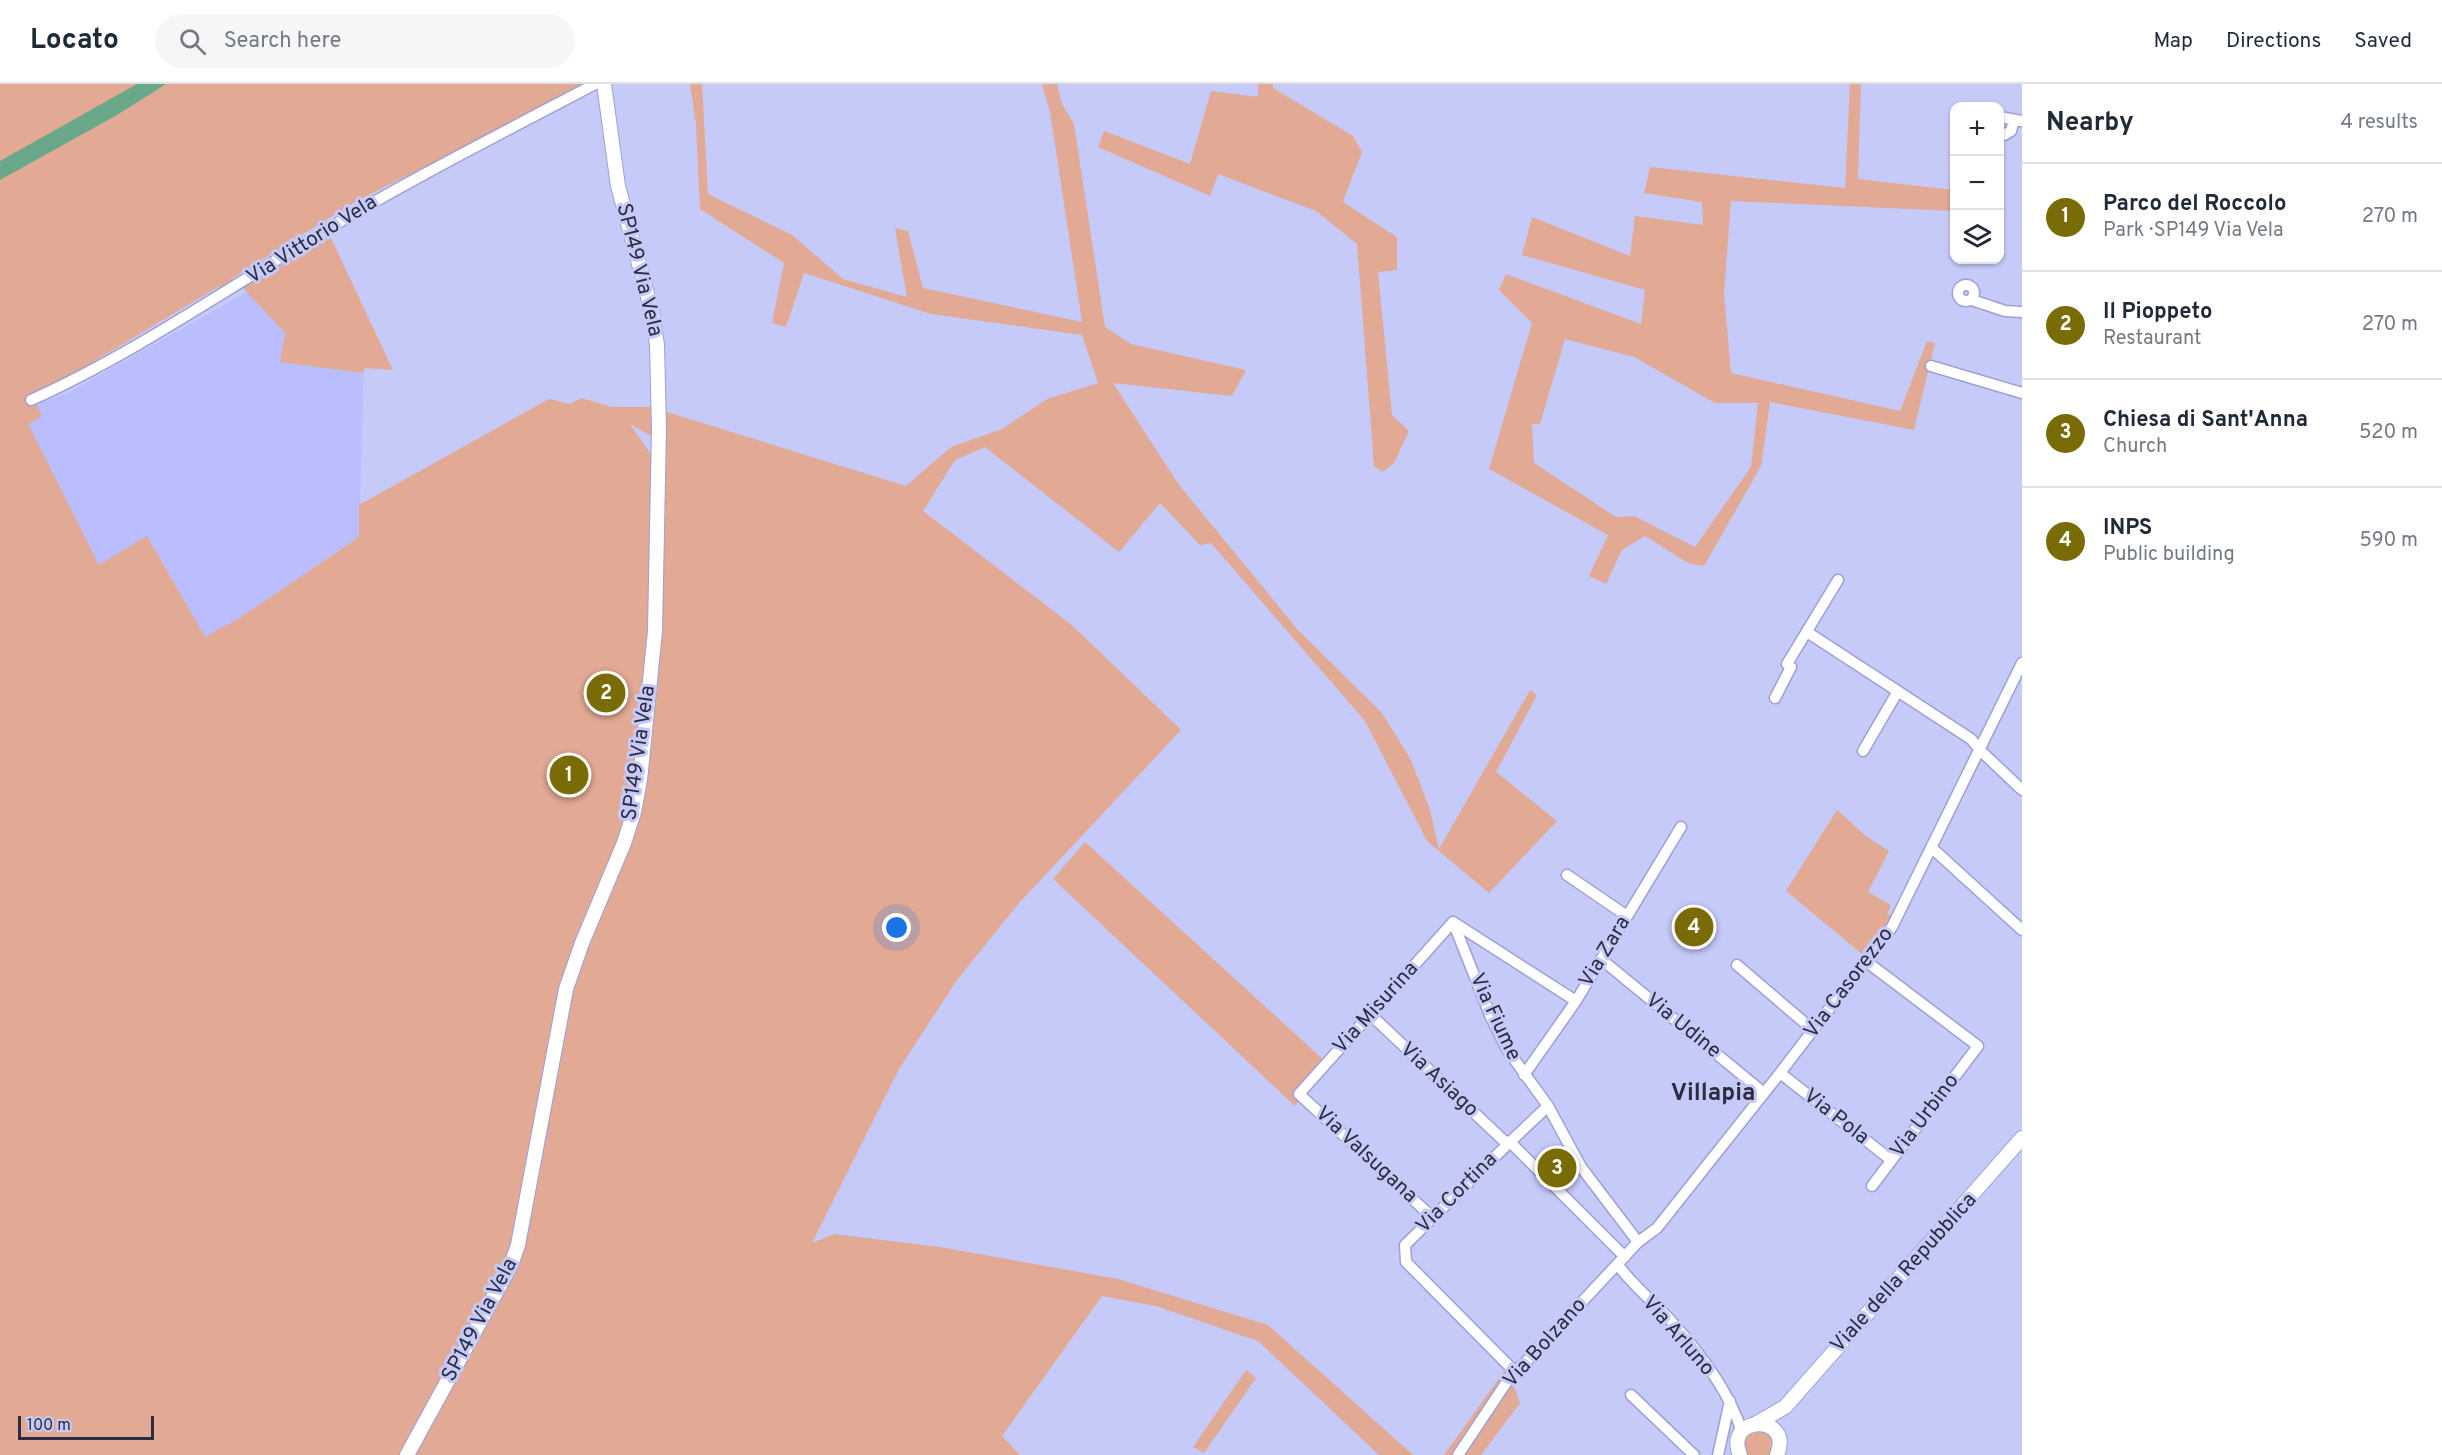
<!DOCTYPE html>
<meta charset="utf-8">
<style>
body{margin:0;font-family:Overpass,sans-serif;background:#f6f6f7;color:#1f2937}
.controls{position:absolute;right:18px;top:18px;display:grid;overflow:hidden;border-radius:12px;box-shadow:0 2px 4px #0004}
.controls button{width:54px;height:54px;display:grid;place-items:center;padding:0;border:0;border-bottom:2px solid #e0e1e3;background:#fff;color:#1f2937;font:30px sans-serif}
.scale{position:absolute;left:18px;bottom:15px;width:136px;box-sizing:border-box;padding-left:6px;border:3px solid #2c2d43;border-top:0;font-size:16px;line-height:21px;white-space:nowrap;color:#2c2d43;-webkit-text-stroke:4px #c6caf8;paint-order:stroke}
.you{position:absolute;left:897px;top:844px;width:21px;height:21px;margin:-15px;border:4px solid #fff;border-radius:50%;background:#1a73e8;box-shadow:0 0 0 9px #1a73e833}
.badge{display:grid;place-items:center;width:39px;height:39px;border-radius:50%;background:#796c06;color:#fff;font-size:20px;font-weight:700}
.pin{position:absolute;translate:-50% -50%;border:3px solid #fff;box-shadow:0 2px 6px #0006}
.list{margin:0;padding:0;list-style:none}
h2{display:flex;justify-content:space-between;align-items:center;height:78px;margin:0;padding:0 24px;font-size:26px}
h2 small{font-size:20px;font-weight:400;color:#747a83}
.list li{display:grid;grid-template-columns:39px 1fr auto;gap:18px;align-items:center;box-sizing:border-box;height:108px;padding:0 24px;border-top:2px solid #e0e1e3}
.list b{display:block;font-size:22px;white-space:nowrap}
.list p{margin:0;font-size:20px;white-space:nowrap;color:#747a83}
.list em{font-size:20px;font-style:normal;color:#747a83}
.icon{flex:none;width:33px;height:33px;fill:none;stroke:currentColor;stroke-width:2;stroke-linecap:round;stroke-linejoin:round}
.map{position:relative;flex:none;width:2022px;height:1371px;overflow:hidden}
header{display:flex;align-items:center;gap:36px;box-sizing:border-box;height:84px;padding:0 30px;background:#fff;border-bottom:2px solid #e0e1e3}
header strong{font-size:28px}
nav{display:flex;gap:33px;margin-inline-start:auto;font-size:21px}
.search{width:420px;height:54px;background:#f6f6f7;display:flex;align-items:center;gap:15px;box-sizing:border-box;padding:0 21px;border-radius:33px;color:#747a83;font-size:22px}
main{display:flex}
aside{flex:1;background:#fff}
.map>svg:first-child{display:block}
.built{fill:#babefe}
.green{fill:#e2a994;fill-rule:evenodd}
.water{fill:#69a888}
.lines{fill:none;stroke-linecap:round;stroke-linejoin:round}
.minor-casing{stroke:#9ca0d7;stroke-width:13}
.tertiary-casing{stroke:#9ca0d7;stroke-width:16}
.minor{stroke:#fff;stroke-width:10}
.tertiary{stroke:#fff;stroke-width:14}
.labels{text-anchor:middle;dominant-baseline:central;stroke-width:6;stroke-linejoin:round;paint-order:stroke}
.street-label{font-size:21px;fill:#2c2d43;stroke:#c6caf8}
.quarter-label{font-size:24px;font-weight:bold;fill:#2c2d43;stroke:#c6caf8}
</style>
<header>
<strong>Locato</strong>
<div class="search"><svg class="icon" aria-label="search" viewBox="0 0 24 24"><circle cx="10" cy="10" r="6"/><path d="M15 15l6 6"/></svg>Search here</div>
<nav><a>Map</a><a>Directions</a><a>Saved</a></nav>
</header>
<main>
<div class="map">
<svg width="2022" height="1371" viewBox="0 0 2022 1371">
<rect width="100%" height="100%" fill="#c6caf8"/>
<path class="built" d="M247 208 285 249 364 289V284L359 453 241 533 205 554 151 458 91 493 46 408 22 324 68 309Z"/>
<path class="green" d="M0 0H588L355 118 231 195 232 197 220 204 218 203 63 296 68 304 35 319 42 332 28 340 99 481 147 452 205 553 241 533 359 453V421L549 315 570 320 581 314 612 323H651L906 402 951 363 1002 345 1047 315 1098 299 1082 251 931 230 804 189 786 243 772 239 784 179 700 125 696 41 690 0H702L708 110 792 151 843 195 907 213 895 144 908 147 923 204 1082 238 1050 28 1042 0H1057L1062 20 1074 40 1105 243 1131 260 1246 286 1232 312 1113 299 1179 401 1298 546 1382 629 1411 676 1430 726 1439 765 1530 606 1537 611 1496 688 1557 737 1489 809 1427 757 1365 637 1211 459 1200 461 1160 419 1119 468 985 363 955 376 923 427 1073 542 1181 646 1019 819 957 896 899 985 812 1159 834 1150 940 1163 1118 1195 1268 1241 1413 1371H1379L1258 1257 1156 1222 1102 1212 1002 1352 1020 1371H0ZM630 340 651 352 666 356V361L652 372Z
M1258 0H1273V4L1353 52 1362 68 1343 118 1397 153V186L1378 188 1392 331 1409 347 1394 379 1382 388 1374 382 1357 160 1316 127 1218 90 1210 112 1098 63 1104 47 1190 80 1211 7 1258 13Z
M1850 0H1861L1858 95 1954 106V127L1731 117 1724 209 1731 289 1900 327 1927 257 1935 259 1914 346 1770 318 1761 382 1704 482 1688 479 1645 452 1622 466 1606 500 1589 492 1608 451 1489 385 1532 239 1499 206 1506 190 1641 240 1645 206 1522 171 1532 133 1630 172 1635 132 1703 141 1702 118 1644 109 1650 83 1845 104ZM1565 255 1634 273 1715 319H1758L1751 383 1695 463 1634 432 1616 433 1534 379 1532 340H1540Z
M330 152 393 286 365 284 363 289 280 278 285 249 243 204Z
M1837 726 1867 753 1889 767 1868 808 1891 821 1887 830 1892 832 1862 870 1786 807Z
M1085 758 1327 979 1295 1022 1053 795Z
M1507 1283 1520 1319 1481 1371H1444Z
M1246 1286 1256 1294 1204 1369 1193 1363Z
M1753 1343 1774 1351 1775 1371H1742L1740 1356Z"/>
<path class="water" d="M137 0H166L117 31 0 96V77Z"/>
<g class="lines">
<defs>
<path id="minor" d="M2000 33 2022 37
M2000 48 2004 51 2011 47 2014 36
M1958 209a8 8 0 1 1 16 0a8 8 0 1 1-16 0Z
M1972 216 2005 227 2022 228
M1931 282 2022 309
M31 316C129 272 219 210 311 155 403 99 500 50 595 0
M1807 548 1971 655 1981 667 2022 706
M1775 614 1791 583 1787 580 1838 496
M1863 667 1898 607
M1932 764 2022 846
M1567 791 1627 832
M1453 838 1490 931 1506 964 1548 1022
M1453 838 1576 917
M1601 875 1764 1009
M1867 878 1978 962 1872 1102
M1737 881 1813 946
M1370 930 1504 1057 1510 1058
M1780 989 1891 1076
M1524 991 1576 917 1681 743
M1510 1058 1405 1161 1406 1178 1514 1287
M1432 1133 1299 1010 1453 838
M1625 1173 1510 1058 1548 1022 1581 1083 1638 1158
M1618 1181C1634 1203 1654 1218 1672 1238 1701 1270 1729 1307 1742 1348
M1631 1311 1694 1371
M1458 1371 1514 1287 1523 1281 1638 1158 1657 1144 1780 989 1892 843 2022 579
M1718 1371 1730 1317"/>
<path id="tertiary" d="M1755 1340 1785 1323 2022 1054
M407 1371 511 1181 518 1161 566 905 582 859 624 759 634 728 640 696 655 547 659 345 657 261 652 228 618 102 604 0
M1740 1371C1723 1331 1794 1329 1777 1371"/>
</defs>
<use href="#minor" class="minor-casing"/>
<use href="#tertiary" class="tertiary-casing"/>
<use href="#minor" class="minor"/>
<use href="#tertiary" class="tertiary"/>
</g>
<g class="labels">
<g class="street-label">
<text transform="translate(312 156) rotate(-32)">Via Vittorio Vela</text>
<text transform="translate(639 186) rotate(76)">SP149 Via Vela</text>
<text transform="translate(639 669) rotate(-82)">SP149 Via Vela</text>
<text transform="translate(1605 868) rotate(-59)">Via Zara</text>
<text transform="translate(1849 899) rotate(-53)">Via Casorezzo</text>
<text transform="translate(1376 924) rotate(-48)">Via Misurina</text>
<text transform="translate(1495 933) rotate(65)">Via Fiume</text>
<text transform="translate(1683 942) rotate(39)">Via Udine</text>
<text transform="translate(1439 996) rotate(43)">Via Asiago</text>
<text transform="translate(1925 1032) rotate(-53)">Via Urbino</text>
<text transform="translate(1836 1033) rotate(38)">Via Pola</text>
<text transform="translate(1366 1071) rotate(43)">Via Valsugana</text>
<text transform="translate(1457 1109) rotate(-45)">Via Cortina</text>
<text transform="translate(1904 1189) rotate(-48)">Viale della Repubblica</text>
<text transform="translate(480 1236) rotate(-62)">SP149 Via Vela</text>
<text transform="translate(1678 1252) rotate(49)">Via Arluno</text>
<text transform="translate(1545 1259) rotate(-48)">Via Bolzano</text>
</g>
<g class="quarter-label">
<text x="1713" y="1010">Villapia</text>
</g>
</g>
</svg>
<div class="controls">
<button>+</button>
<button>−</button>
<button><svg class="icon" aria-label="layers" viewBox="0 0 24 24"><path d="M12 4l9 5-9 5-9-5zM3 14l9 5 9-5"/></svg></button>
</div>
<div class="scale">100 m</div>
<div class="you"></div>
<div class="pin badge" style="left:569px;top:691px">1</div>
<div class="pin badge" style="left:606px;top:609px">2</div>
<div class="pin badge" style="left:1557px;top:1084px">3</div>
<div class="pin badge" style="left:1694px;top:843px">4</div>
</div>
<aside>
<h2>Nearby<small>4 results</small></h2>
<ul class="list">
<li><span class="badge">1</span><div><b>Parco del Roccolo</b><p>Park · SP149 Via Vela</p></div><em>270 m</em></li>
<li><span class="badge">2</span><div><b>Il Pioppeto</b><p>Restaurant</p></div><em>270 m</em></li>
<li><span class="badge">3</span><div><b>Chiesa di Sant'Anna</b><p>Church</p></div><em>520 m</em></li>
<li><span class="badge">4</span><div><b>INPS</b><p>Public building</p></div><em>590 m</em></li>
</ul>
</aside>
</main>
